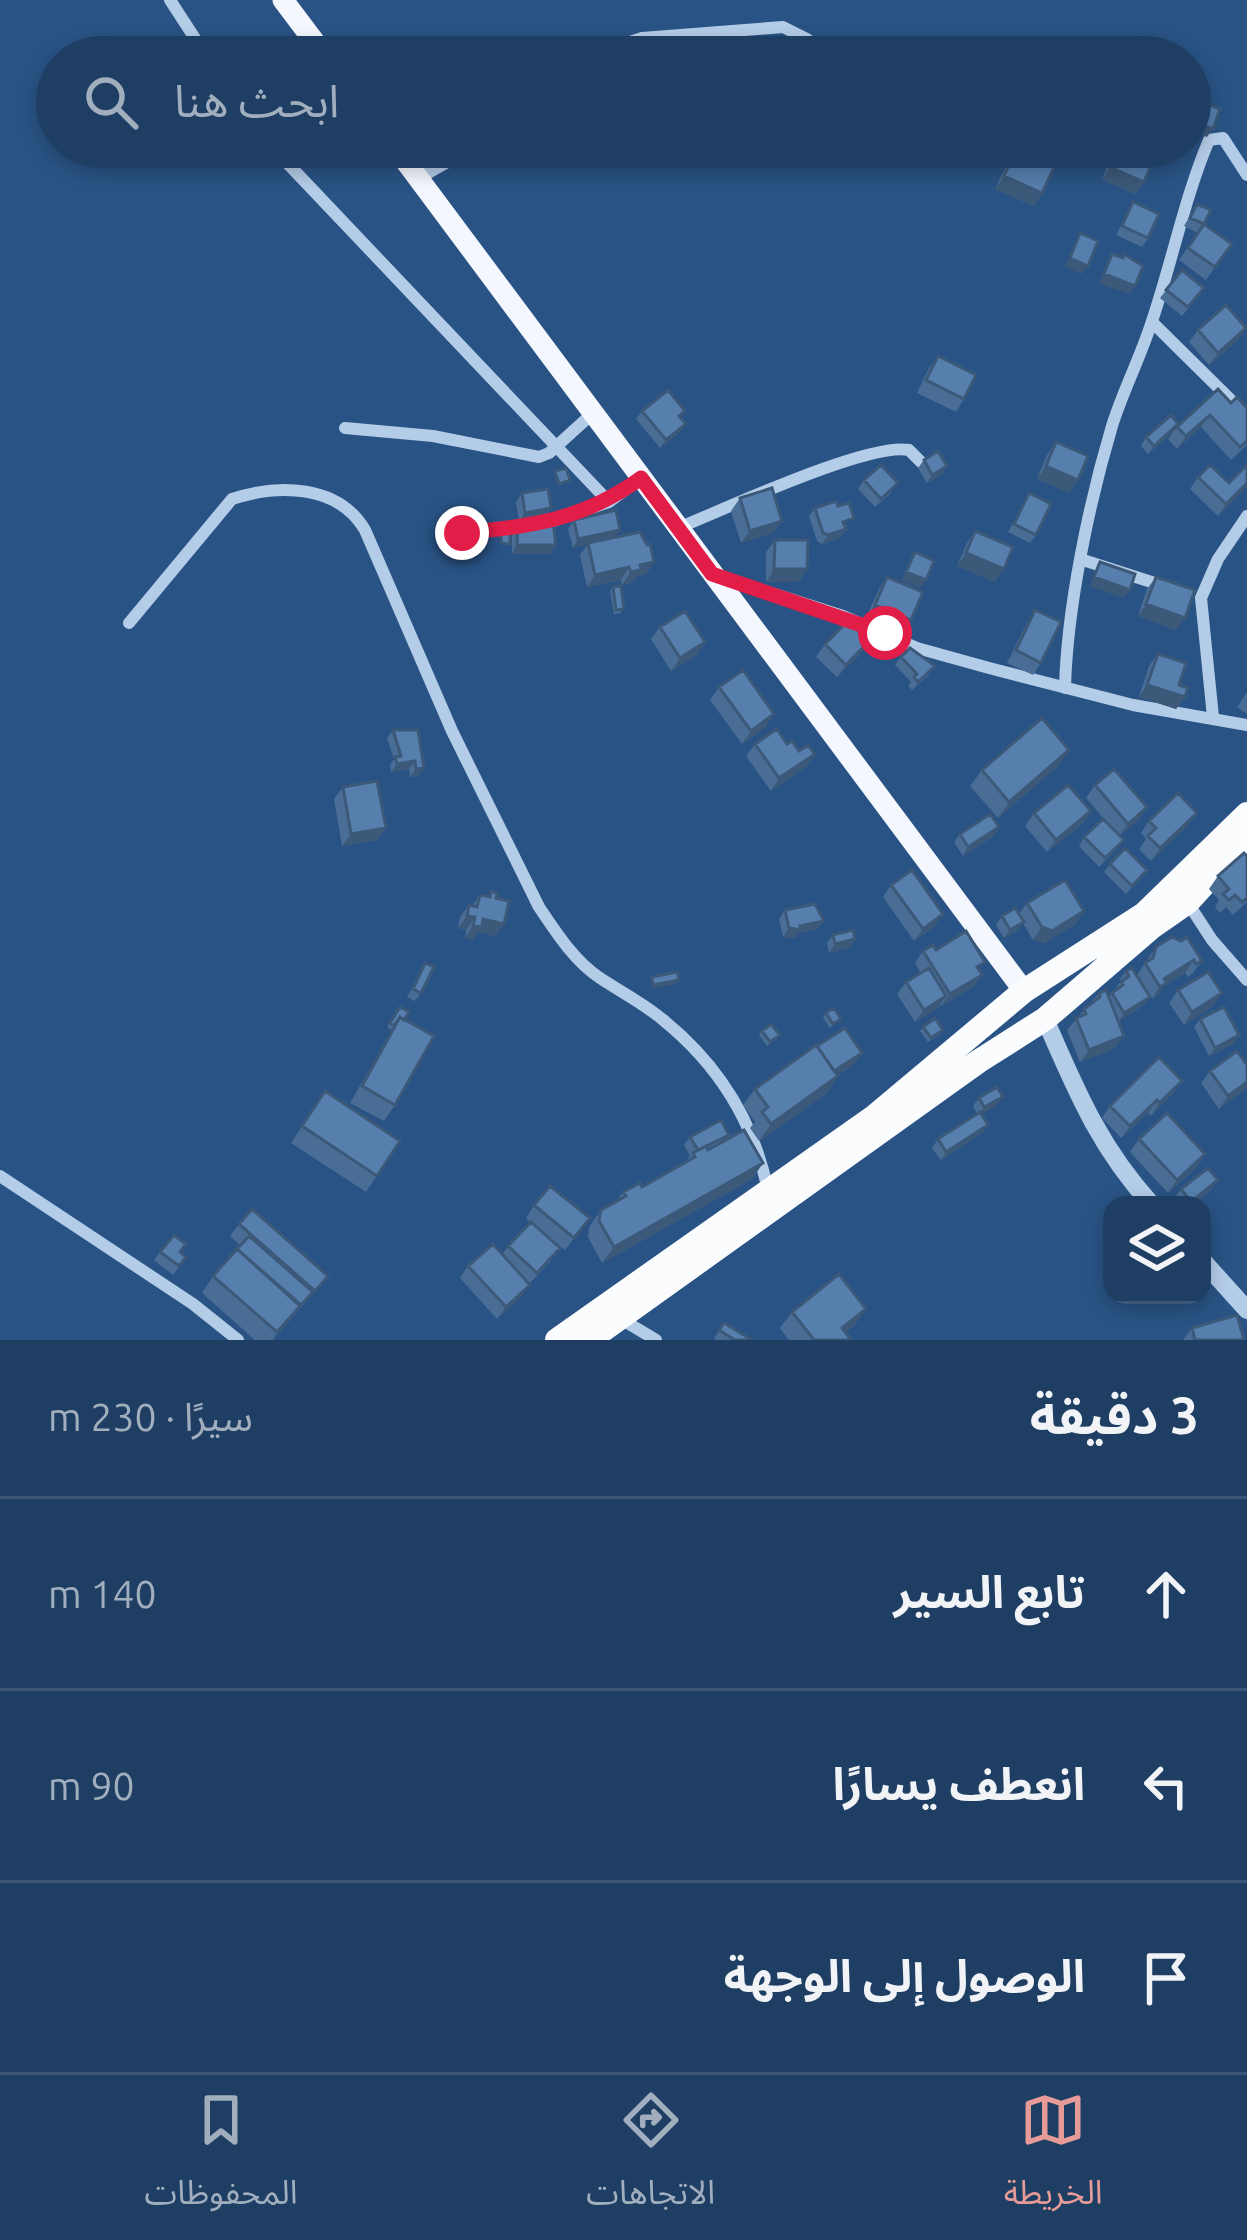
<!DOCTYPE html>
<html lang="ar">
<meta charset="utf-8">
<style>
body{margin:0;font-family:Ubuntu,"Noto Sans Arabic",sans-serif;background:#2c496c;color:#f1f3f6;direction:rtl}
.controls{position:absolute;right:36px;bottom:36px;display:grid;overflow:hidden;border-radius:24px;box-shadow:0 6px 18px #0003}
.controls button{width:108px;height:108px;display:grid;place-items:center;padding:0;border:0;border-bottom:3px solid #3c5778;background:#1f3e63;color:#f1f3f6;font:60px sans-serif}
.stop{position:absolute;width:36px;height:36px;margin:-27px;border:9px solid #e11d48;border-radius:50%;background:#fff}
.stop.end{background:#e11d48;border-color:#fff;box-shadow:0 3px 12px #0008}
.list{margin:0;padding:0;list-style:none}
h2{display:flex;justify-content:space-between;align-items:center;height:156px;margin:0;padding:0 48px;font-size:51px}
h2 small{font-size:39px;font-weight:400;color:#a1aebe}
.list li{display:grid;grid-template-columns:78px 1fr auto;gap:36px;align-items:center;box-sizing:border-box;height:192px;padding:0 48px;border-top:3px solid #3c5778}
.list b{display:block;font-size:45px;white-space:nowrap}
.list em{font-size:39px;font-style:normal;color:#a1aebe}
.icon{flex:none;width:66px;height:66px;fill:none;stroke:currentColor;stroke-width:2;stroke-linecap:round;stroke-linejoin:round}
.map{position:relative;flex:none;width:1247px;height:1340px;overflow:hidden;direction:ltr}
.search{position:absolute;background:#1f3e63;box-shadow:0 6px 18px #0003;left:36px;right:36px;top:36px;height:132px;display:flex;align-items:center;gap:30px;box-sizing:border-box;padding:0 42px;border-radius:66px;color:#a1aebe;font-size:45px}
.sheet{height:732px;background:#1f3e63}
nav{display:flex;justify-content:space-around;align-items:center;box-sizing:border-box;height:168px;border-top:3px solid #3c5778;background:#1f3e63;font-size:33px;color:#a1aebe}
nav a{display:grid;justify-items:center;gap:6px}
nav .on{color:#e69b98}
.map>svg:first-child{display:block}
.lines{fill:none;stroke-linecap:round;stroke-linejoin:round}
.minor{stroke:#b3cce7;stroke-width:12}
.tertiary{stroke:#b3cce7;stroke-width:18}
.primary{stroke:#f4f8fe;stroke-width:21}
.trunk{stroke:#fafcfe;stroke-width:24}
.wall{fill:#4a6d95}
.shaded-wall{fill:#3c5979}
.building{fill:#567fad;stroke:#3c5979;stroke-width:3}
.route{stroke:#e11d48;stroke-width:15}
</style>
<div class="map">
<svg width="1247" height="1340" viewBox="0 0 1247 1340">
<rect width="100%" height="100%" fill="#295384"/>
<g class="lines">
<path class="minor" d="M170 0 207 57
M609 57 627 43 642 38 783 27 807 39 825 57
M272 147 609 502 550 522 462 533
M947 147 957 153
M419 178 474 147
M1152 322 1247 416
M345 428 433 436 539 457 549 453 593 413
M609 502 641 478
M678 528C723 510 868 442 909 450L921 462
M1083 560 1167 587
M718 576 843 616 917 648 989 668 1133 705 1247 725
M129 623 232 499C278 484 338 484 365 530L452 731 539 907C556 932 574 961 600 978 621 992 643 1003 662 1019 718 1064 754 1121 768 1191
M1065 688C1067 608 1089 503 1112 426 1123 391 1140 358 1151 324 1172 263 1184 199 1209 140L1223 138 1247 175
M1213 717 1201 598 1218 559 1247 516
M1188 903 1212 940 1247 980
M0 1176 193 1304 238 1340
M621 1319 656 1340"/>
<path class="tertiary" d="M1045 1019C1076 1090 1099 1147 1152 1205
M1202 1260 1247 1310"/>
<path class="primary" d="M283 0 326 57
M395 147 1024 991"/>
<path class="trunk" d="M557 1340 875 1116 1024 991 1144 914 1247 814
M589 1340 979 1061 1045 1019 1152 927 1188 902 1247 837"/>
</g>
<path class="wall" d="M1015 147H1030L1042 193 1034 206 995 189Z
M1118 147 1136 194 1102 180 1111 157Z
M1133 202 1148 238 1142 247 1116 235Z
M1197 204 1204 224 1198 233 1184 226Z
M1204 224 1232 244 1206 280 1179 260Z
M1182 270 1198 297 1182 316 1160 298Z
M1198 330 1238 340 1209 365 1189 342Z
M938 356 964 399 956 412 917 393 929 368Z
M1231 403 1247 445 1231 460 1201 427 1177 449 1168 439 1177 427Z
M642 411H685L680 417V432L660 448 636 419Z
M1178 424 1173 432 1148 454 1141 446 1146 437Z
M1056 442 1078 480 1069 493 1037 479 1047 455Z
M924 460 947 466 941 475 927 483 918 468Z
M1247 465V486L1218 516 1190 489 1198 477 1229 483Z
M864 480 892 492 875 507 858 489Z
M522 493 545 516 519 521 516 502Z
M1029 493 1036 535 1030 543 1008 532Z
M740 498 782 521 773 533 741 543 731 511Z
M815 508 848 526 845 527 846 529 840 538 822 544 817 541 809 516Z
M574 520 615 537 654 562 646 574 637 576 633 582 622 585 621 580 587 587 580 555 588 544 573 548 568 529Z
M518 522 556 545 550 554H512V531Z
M975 531 995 582 957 566 967 543Z
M775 540 799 582H766V552Z
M887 577 902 633 866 618 879 589Z
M1156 577 1176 630 1138 616 1147 589Z
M613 587 621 613 614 614 610 591Z
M1035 610 1041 663 1033 675 1007 663 1027 623Z
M660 627 697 655 671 671 651 639Z
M825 644 860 654 837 677 816 657Z
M1158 654 1179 685 1185 697 1176 709 1139 697 1149 666Z
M901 657 929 675 912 690 908 686 911 682 895 665Z
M719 687 766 727 742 744 710 700Z
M1247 692V714L1237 707Z
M393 730 424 768 418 776 410 777 409 769 391 772 390 765 394 759 387 738Z
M755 744H787L806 767 771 791 746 756Z
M1058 766 998 818 970 786 982 770Z
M1095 785 1139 820 1120 835 1118 848 1099 867 1079 846 1084 837 1110 826 1086 798Z
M343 787 386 828 377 840 342 846 334 799Z
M1091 811 1082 824 1047 852 1025 826 1034 813Z
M1197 813 1188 825 1151 861 1139 849 1146 839 1141 833 1149 821Z
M999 827 993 836 963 856 954 842 960 834Z
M1110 864 1147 870 1126 894 1104 872Z
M1218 876 1247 902 1233 915 1226 907 1220 913 1215 907 1219 900 1209 889Z
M891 885 934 927 914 941 883 897Z
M491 891 496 936 478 932 473 940 465 938 466 930 458 928 460 917 469 905 472 906 480 895 488 896Z
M1027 903 1076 924 1044 943 1033 940 1023 923 1018 930 1004 938 996 925 1002 916 1019 914Z
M785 910 818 929 799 933 795 938 783 937 779 919Z
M833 935 855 939 850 947 829 953 827 943Z
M1156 947 1202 961 1193 973 1188 977 1185 973 1164 986 1158 995 1152 999 1137 975Z
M936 950 979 971 973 987 941 1006 940 1005 938 1008 915 1022 897 994 906 982 921 973 915 963 923 951Z
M425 963 421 993 415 1001 407 997Z
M1126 971 1144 1005 1119 1021 1115 1048 1080 1062 1067 1030 1099 993 1109 997 1121 981 1120 979Z
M1178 990 1213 1006 1184 1025 1169 1003Z
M400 1007 404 1020 395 1105 384 1121 350 1103 392 1030 387 1027Z
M826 1013 841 1019 830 1028 823 1018Z
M1200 1019 1233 1044 1209 1056 1194 1027Z
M923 1027 940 1034 928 1042 920 1031Z
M762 1031 777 1039 767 1046 759 1035Z
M853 1065 838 1075 827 1093 759 1141 750 1128 755 1122 743 1105 755 1089Z
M1247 1065V1088L1219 1109 1201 1083 1210 1071Z
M1182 1081 1173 1093 1151 1116 1148 1113 1121 1138 1102 1118 1110 1106Z
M325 1091 400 1141 366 1192 291 1143Z
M979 1098 997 1105 981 1114 988 1125 982 1133 941 1160 932 1148 938 1139 977 1114 973 1106Z
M690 1137 725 1140 763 1163 752 1179 602 1263 588 1237 589 1227 601 1210 617 1201 623 1192 642 1187 686 1162 690 1156 684 1145Z
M1139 1139 1205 1154 1197 1167 1168 1193 1130 1152Z
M1181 1189H1212L1192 1205H1181L1175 1198Z
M534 1205 590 1218 565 1250 535 1226 551 1261 529 1284 521 1297 497 1319 460 1278 468 1266 502 1254 530 1222 526 1218Z
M239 1224 328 1276 273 1340H255L202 1293 213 1276 241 1246 230 1236Z
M174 1235 180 1252 186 1257 173 1275 154 1260Z
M792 1312 855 1325 845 1333 851 1340H789L780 1328Z
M724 1323 752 1340H716L714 1339Z
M1192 1328 1244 1340H1183Z"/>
<path class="shaded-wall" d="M1197 123 1213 129 1207 137 1192 131Z
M1110 167 1144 182 1136 194 1102 180Z
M1004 176 1042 193 1034 206 995 189Z
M1070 258 1088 266 1082 274 1064 266Z
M1104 274 1135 286 1129 294 1098 283Z
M1246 328 1238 340 1209 365 1218 353Z
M1210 415 1201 427 1177 449 1186 436Z
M686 424 680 432 660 448 666 440Z
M1178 424 1173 432 1148 454 1154 446Z
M947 466 941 475 927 483 932 475Z
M1046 466 1078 480 1069 493 1037 479Z
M1247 483V486L1218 516 1226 504Z
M551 508 545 516 519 521 525 513Z
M782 521 773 533 741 543 750 531Z
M846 529 840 538 822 544 828 535Z
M620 530 614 538 573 548 578 539Z
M517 545H556L550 554H512Z
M966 553 1004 569 995 582 957 566Z
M654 562 646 574 637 576 633 582 622 585 631 572 640 565Z
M629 567 621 580 587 587 595 575Z
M774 569H807L799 582H766Z
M906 572 926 580 920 588 901 580Z
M1094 577 1130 590 1124 598 1089 586Z
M1146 604 1185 618 1176 630 1138 616Z
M875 605 911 620 902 633 866 618Z
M869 641 860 654 837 677 846 665Z
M705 642 697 655 671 671 680 658Z
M1147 685 1185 697 1176 709 1139 697Z
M774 714 766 727 742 744 751 731Z
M1069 750 1058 766 998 818 1009 802Z
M815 754 806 767 771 791 779 778Z
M415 761 409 769 391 772 397 764Z
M424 768 418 776 410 777 416 769Z
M1147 807 1139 820 1119 836 1128 824Z
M1091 811 1082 824 1047 852 1056 840Z
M1197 813 1188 825 1151 861 1160 848Z
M999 827 993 836 963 856 968 847Z
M386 828 377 840 342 846 351 834Z
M1084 911 1076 924 1044 943 1033 940 1042 927Z
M943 914 934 927 914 941 923 929Z
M467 916 475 917 466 930 458 928Z
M483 919 504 924 496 936 478 932 473 940 465 938 473 926Z
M824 921 818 929 799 933 795 938 783 937 789 928Z
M1024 922 1018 930 1004 938 1010 930Z
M855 939 850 947 829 953 835 944Z
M1194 960 1185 973 1164 986 1158 995 1152 999 1164 979Z
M982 975 973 987 941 1006 950 994Z
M679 980 676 984 651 989 653 985Z
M1222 993 1213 1006 1184 1025 1192 1012Z
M946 996 938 1008 915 1022 924 1010Z
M1150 997 1144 1005 1119 1021 1124 1013Z
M1239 1035 1233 1044 1209 1056 1215 1048Z
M1124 1036 1115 1048 1080 1062 1089 1050Z
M862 1053 853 1065 824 1084 833 1072Z
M838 1076 827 1093 759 1141 771 1124Z
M1182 1081 1173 1093 1151 1116 1159 1103Z
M1247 1082V1088L1219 1109 1228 1096Z
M1003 1097 997 1105 978 1116 984 1107Z
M1157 1100 1148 1113 1121 1138 1130 1126Z
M988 1125 982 1133 941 1160 946 1152Z
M1205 1154 1197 1167 1168 1193 1177 1180Z
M763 1163 752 1179 602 1263 614 1247Z
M1218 1180 1212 1189 1192 1205H1189Z
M530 1285 521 1297 497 1319 506 1307Z
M301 1305 289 1322 272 1340 277 1332Z
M866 1309 855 1325 836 1340 842 1328Z"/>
<path class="building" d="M1205 103 1220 109 1213 129 1197 123Z
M1017 147H1030L1058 159 1042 193 1004 176Z
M1119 147H1125L1154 159 1144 182 1110 167Z
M1133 202 1159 214 1148 238 1122 226Z
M1197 204 1211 210 1204 224 1190 218Z
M1204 224 1232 244 1215 267 1188 248Z
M1080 233 1098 241 1088 266 1070 258Z
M1112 254 1123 258 1124 254 1143 266 1135 286 1104 274Z
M1182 270 1204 288 1188 307 1166 290Z
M1226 305 1246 328 1218 353 1198 330Z
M938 356 976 375 964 399 926 380Z
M1218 389 1231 403 1237 397 1247 408V441L1240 447 1210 415 1186 436 1177 427Z
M668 390 685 411 679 416 686 424 666 440 642 411Z
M1171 415 1178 424 1154 446 1146 437Z
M1056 442 1088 456 1078 480 1046 466Z
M938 451 947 466 932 475 924 460Z
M881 465 898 483 881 499 864 480Z
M1210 465 1229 483 1247 465V483L1226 504 1198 477Z
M566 468 570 480 559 484 555 471Z
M772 488 782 521 750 531 740 498Z
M548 489 551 508 525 513 522 493Z
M1029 493 1051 504 1036 535 1014 524Z
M836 501 838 506 849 503 854 518 843 522 846 529 828 535 823 533 815 508Z
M616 510 620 530 578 539 574 520Z
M518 522 553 523 556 545H517Z
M501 529H510V544L501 543Z
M975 531 1013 547 1004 569 966 553Z
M640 532 647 545 650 544 654 562 640 565 641 570 631 572 629 567 595 575 588 543Z
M775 540H808L807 569H774Z
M915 552 934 561 926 580 906 572Z
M1100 562 1135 574 1130 590 1094 577Z
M887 577 923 592 911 620 875 605Z
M1156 577 1195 590 1185 618 1146 604Z
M621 586 624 609 616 610 613 587Z
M1035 610 1061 622 1041 663 1016 650Z
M685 611 705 642 680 658 660 627Z
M848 621 869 641 846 665 825 644Z
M910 648 935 666 918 682 914 677 917 674 901 657Z
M1158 654 1186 663 1179 685 1188 688 1185 697 1147 685Z
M743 670 774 714 751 731 719 687Z
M1042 718 1069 750 1009 802 982 770Z
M777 729 787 744 792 741 799 751 808 745 815 754 779 778 755 744Z
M393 730H418L424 768 416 769 415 761 397 764 395 757 401 756Z
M1114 769 1147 807 1128 824 1095 785Z
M377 781 386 828 351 834 343 787Z
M1068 785 1091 811 1056 840 1034 813Z
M1178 793 1197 813 1160 848 1148 836 1156 828 1149 821Z
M990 814 999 827 968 847 960 834Z
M1103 819 1124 840 1105 858 1084 837Z
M1125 848 1147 870 1132 886 1110 864Z
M1244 853 1247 856V898L1242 902 1235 895 1229 900 1223 894 1229 889 1218 876Z
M912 870 943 914 923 929 891 885Z
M1065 880 1084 911 1052 931 1042 927 1027 903Z
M491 891 497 893 496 898 509 901 504 924 483 919 482 927 473 926 475 917 467 916 469 905 477 907 480 895 490 897Z
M815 904 824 921 800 926 801 930 789 928 785 910Z
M1015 908 1024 922 1010 930 1002 916Z
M853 930 855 939 835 944 833 935Z
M966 931 985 962 977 967 982 975 950 994 923 951 933 945 936 950Z
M1172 937 1181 941 1187 937 1202 961 1196 964 1194 960 1164 979 1167 983 1160 987 1145 963 1153 958 1156 947Z
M425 963 434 967 421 993 413 989Z
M929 968 946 996 924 1010 906 982Z
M1132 968 1150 997 1124 1013 1112 993 1123 985 1121 982 1129 976 1126 971Z
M677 972 679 980 653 985 652 977Z
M1208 972 1222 993 1192 1012 1178 990Z
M1106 990 1124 1036 1089 1050 1076 1018 1086 1014 1084 1009 1100 997 1099 993Z
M400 1007 409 1012 404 1020 400 1017 394 1026 390 1023Z
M1224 1007 1239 1035 1215 1048 1200 1019Z
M834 1008 841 1019 833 1024 826 1013Z
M400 1017 434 1036 395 1105 362 1086Z
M935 1018 943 1030 931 1038 923 1027Z
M771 1024 780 1035 770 1042 762 1031Z
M845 1028 862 1053 834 1071 817 1046Z
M816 1045 838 1076 771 1124 762 1112 768 1107 755 1089Z
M1237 1051 1247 1065V1082L1228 1096 1210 1071Z
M1159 1057 1182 1081 1159 1103 1157 1100 1130 1126 1110 1106Z
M997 1087 1003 1097 984 1107 979 1098Z
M325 1091 400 1141 377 1176 302 1126Z
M980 1112 988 1125 946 1152 938 1139Z
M1167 1113 1205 1154 1177 1180 1139 1139Z
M721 1120 729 1135 698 1150 690 1137Z
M744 1130 763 1163 614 1247 599 1221 601 1210 626 1196 623 1192 640 1183 642 1187 695 1157 693 1153 706 1146 708 1150Z
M1208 1168 1218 1180 1191 1202 1181 1189Z
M550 1186 590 1218 574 1238 534 1205Z
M252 1209 328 1276 315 1291 239 1224Z
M531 1222 560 1248 537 1273 508 1246Z
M174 1235 186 1244 180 1252 186 1257 179 1266 160 1252Z
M249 1236 313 1292 300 1306 237 1249Z
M493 1244 530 1285 506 1307 468 1266Z
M237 1249 301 1305 277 1332 213 1276Z
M839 1274 866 1309 842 1328 851 1340H814L792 1312Z
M1237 1315 1244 1340H1195L1192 1328Z
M724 1323 752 1340H735L719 1330Z"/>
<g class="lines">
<path class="route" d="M462 533C532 526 583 520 641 478L712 574 885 633"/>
</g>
</svg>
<div class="controls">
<button><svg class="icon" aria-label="layers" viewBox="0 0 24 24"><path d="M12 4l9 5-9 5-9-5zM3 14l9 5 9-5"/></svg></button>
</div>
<div class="stop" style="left:885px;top:633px"></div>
<div class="stop end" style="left:462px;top:533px"></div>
<div class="search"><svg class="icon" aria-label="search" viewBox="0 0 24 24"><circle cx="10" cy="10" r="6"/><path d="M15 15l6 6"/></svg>ابحث هنا</div>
</div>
<section class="sheet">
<h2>3 دقيقة<small>سيرًا · 230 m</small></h2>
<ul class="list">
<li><svg class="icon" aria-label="ahead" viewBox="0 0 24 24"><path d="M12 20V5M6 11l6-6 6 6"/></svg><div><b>تابع السير</b></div><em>140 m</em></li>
<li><svg class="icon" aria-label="left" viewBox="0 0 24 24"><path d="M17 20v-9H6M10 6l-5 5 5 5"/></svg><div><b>انعطف يسارًا</b></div><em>90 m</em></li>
<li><svg class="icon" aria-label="arrive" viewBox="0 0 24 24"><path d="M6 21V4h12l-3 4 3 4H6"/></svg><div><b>الوصول إلى الوجهة</b></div></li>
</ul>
</section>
<nav>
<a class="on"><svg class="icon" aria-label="map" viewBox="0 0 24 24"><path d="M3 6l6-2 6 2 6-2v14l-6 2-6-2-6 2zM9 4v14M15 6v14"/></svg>الخريطة</a>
<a><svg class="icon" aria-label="directions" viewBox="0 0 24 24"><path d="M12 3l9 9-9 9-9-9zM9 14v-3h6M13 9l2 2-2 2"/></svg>الاتجاهات</a>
<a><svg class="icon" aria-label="saved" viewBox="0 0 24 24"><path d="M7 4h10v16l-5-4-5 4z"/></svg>المحفوظات</a>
</nav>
